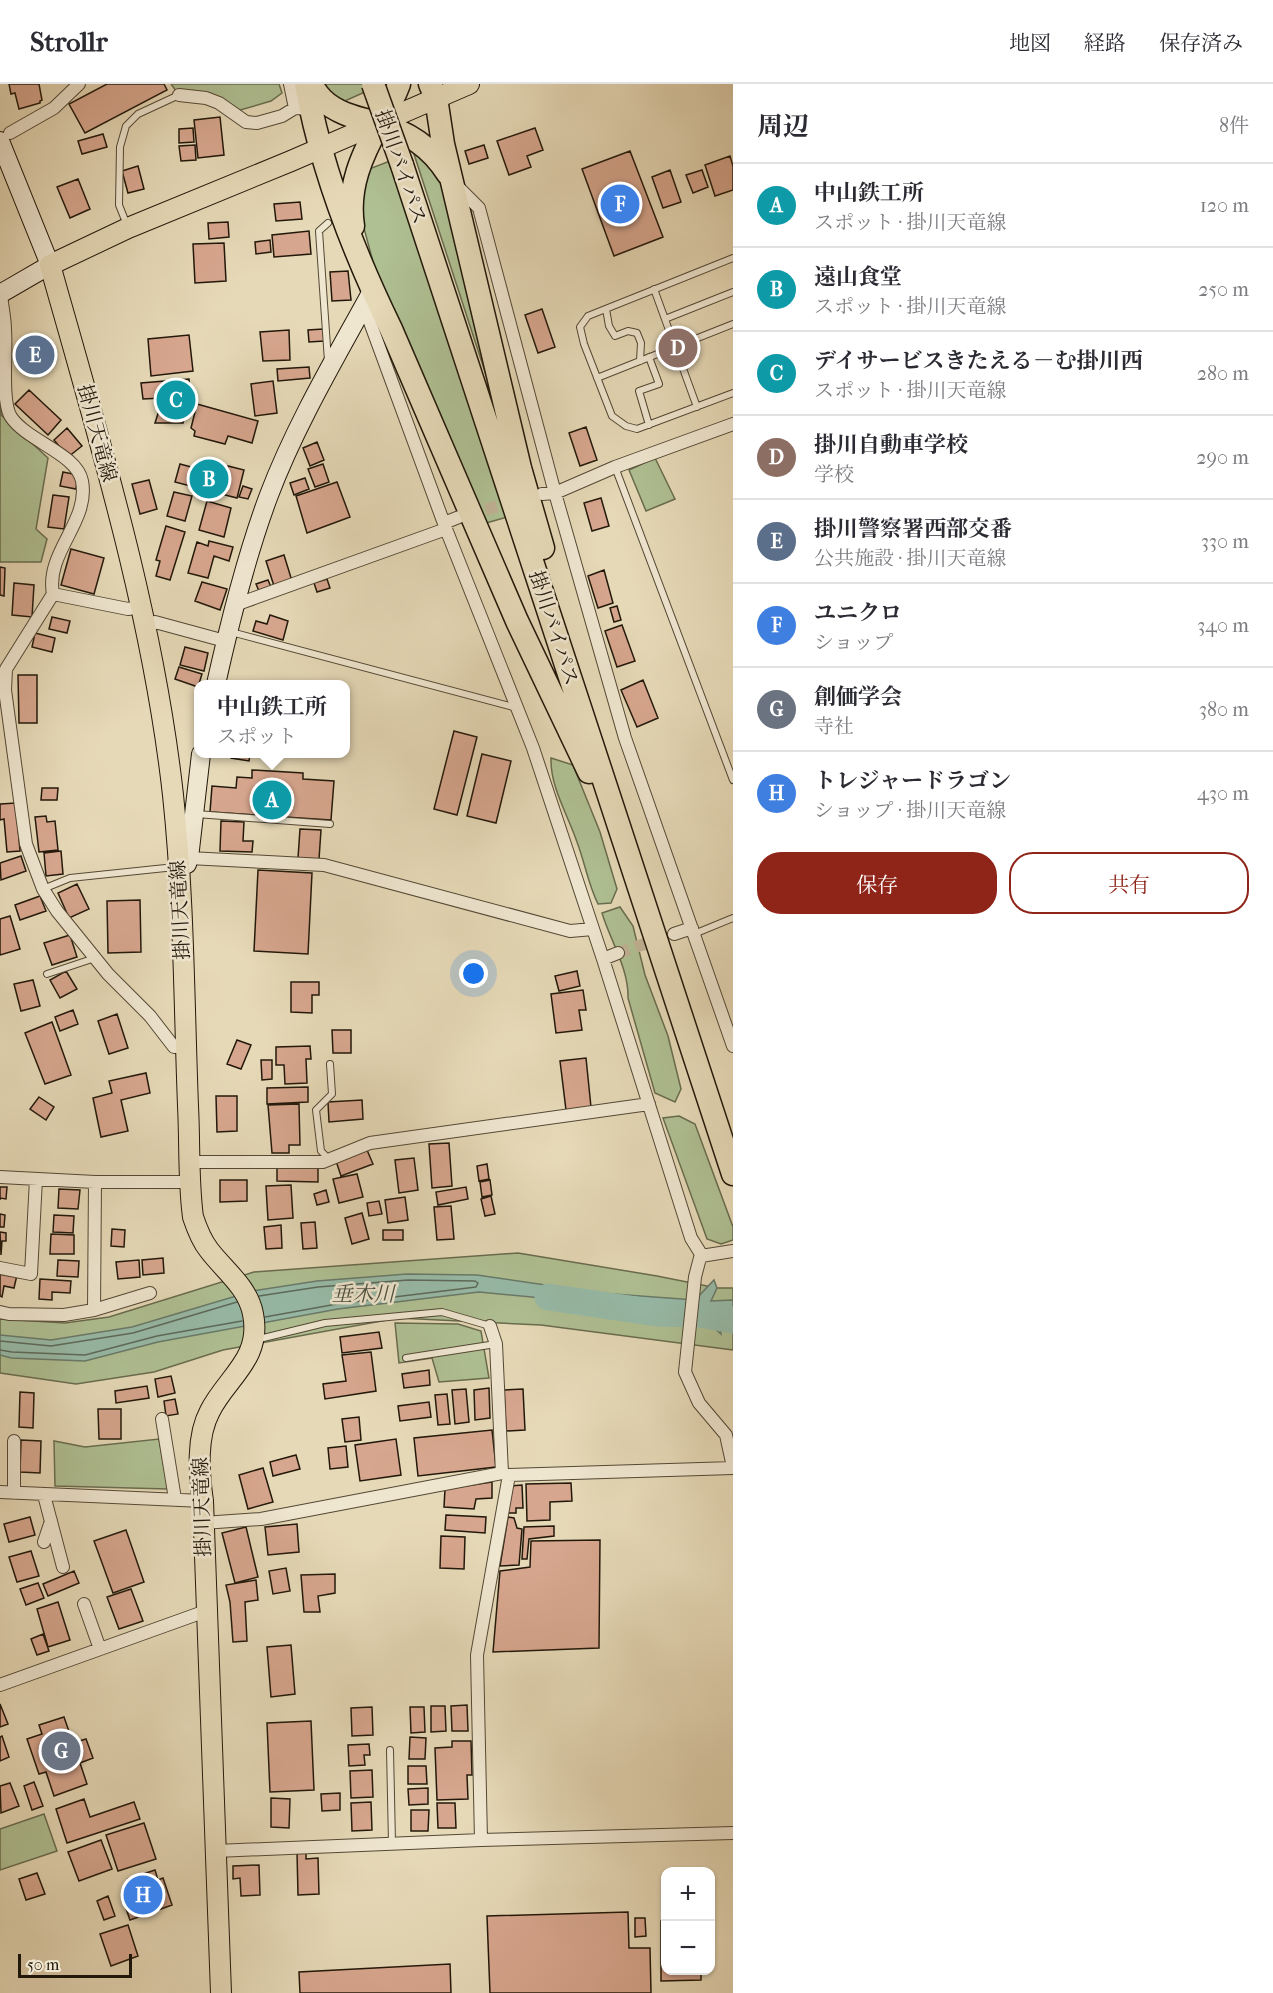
<!DOCTYPE html>
<html lang="ja">
<meta charset="utf-8">
<style>
body{margin:0;font-family:"IM FELL French Canon","Noto Serif JP",serif;background:#f2f2f3;color:#2b2b33}
.controls{position:absolute;right:18px;bottom:18px;display:grid;overflow:hidden;border-radius:12px;box-shadow:0 2px 4px #0004}
.controls button{width:54px;height:54px;display:grid;place-items:center;padding:0;border:0;border-bottom:2px solid #e1e1e2;background:#fff;color:#2b2b33;font:30px sans-serif}
.scale{position:absolute;left:18px;bottom:15px;width:114px;box-sizing:border-box;padding-left:6px;border:3px solid #22180a;border-top:0;font-size:16px;line-height:21px;white-space:nowrap;color:#22180a;-webkit-text-stroke:4px #efe6d0;paint-order:stroke}
.you{position:absolute;left:474px;top:890px;width:21px;height:21px;margin:-15px;border:4px solid #fff;border-radius:50%;background:#1a73e8;box-shadow:0 0 0 9px #1a73e833}
.badge{display:grid;place-items:center;width:39px;height:39px;border-radius:50%;background:#8f2418;color:#fff;font-size:20px;font-weight:700}
.pin{position:absolute;translate:-50% -50%;border:3px solid #fff;box-shadow:0 2px 6px #0006}
.popup{position:absolute;left:194px;top:596px;width:156px;height:78px;box-sizing:border-box;display:grid;place-content:center;border-radius:12px;background:#fff;filter:drop-shadow(0 2px 4px #0005);font-size:20px;white-space:nowrap;color:#7c7c81}
.popup b{font-size:22px;color:#2b2b33}
.popup::after{content:'';position:absolute;left:50%;top:100%;margin-left:-12px;border:12px solid transparent;border-top-color:#fff}
.list{margin:0;padding:0;list-style:none}
h2{display:flex;justify-content:space-between;align-items:center;height:78px;margin:0;padding:0 24px;font-size:26px}
h2 small{font-size:20px;font-weight:400;color:#7c7c81}
.list li{display:grid;grid-template-columns:39px 1fr auto;gap:18px;align-items:center;box-sizing:border-box;height:84px;padding:0 24px;border-top:2px solid #e1e1e2}
.list b{display:block;font-size:22px;white-space:nowrap}
.list p{margin:0;font-size:20px;white-space:nowrap;color:#7c7c81}
.list em{font-size:20px;font-style:normal;color:#7c7c81}
.actions{display:flex;gap:12px;padding:18px 24px}
.actions a{flex:1;padding:14px 0;border:2px solid #8f2418;border-radius:24px;text-align:center;font-size:21px;color:#8f2418}
.actions .main{background:#8f2418;color:#fff}
.map{position:relative;flex:none;width:733px;height:1909px;overflow:hidden}
header{display:flex;align-items:center;gap:36px;box-sizing:border-box;height:84px;padding:0 30px;background:#fff;border-bottom:2px solid #e1e1e2}
header strong{font-size:28px}
nav{display:flex;gap:33px;margin-inline-start:auto;font-size:21px}
main{display:flex}
aside{flex:1;background:#fff}
.map>svg:first-child{display:block}
.green{fill:#afc093;stroke:#686c4e;stroke-width:1.5}
.water{fill:#97bba9;stroke:#687a69;stroke-width:1.5}
.lines{fill:none;stroke-linecap:round;stroke-linejoin:round}
.shore{stroke:#5c6a5a;stroke-width:1.5}
.river{stroke:#97bba9;stroke-width:27}
.building{fill:#d7a68e;stroke:#22180a;stroke-width:1.5}
.street-tunnel{stroke:#bfb294;stroke-width:12;stroke-dasharray:12 6;stroke-linecap:butt}
.lane-casing{stroke:#534835;stroke-width:8}
.street-casing{stroke:#534835;stroke-width:14}
.secondary-casing{stroke:#22180a;stroke-width:20}
.primary-casing{stroke:#22180a;stroke-width:22}
.highway-casing{stroke:#22180a;stroke-width:25}
.lane{stroke:#efe6d0;stroke-width:6}
.street{stroke:#efe6d0;stroke-width:12}
.secondary{stroke:#efe6d0;stroke-width:18}
.primary{stroke:#e6d9b7;stroke-width:20}
.highway{stroke:#e6d9b7;stroke-width:22}
.highway-bridge-casing{stroke:#22180a;stroke-width:25;stroke-linecap:butt}
.highway-bridge{stroke:#e6d9b7;stroke-width:22}
.labels{text-anchor:middle;dominant-baseline:central;stroke-width:5;stroke-linejoin:round;paint-order:stroke}
.street-label{font-size:20px;fill:#22180a;stroke:#efe6d0}
.water-label{font-size:21px;font-style:italic;fill:#4b5142;stroke:#efe6d0}
</style>
<header>
<strong>Strollr</strong>
<nav><a>地図</a><a>経路</a><a>保存済み</a></nav>
</header>
<main>
<div class="map">
<svg width="733" height="1909" viewBox="0 0 733 1909">
<rect width="100%" height="100%" fill="#e6d9b7"/>
<filter id="stains"><feTurbulence type="fractalNoise" baseFrequency=".00333" numOctaves="4"/><feColorMatrix values="0 0 0 0 .2 0 0 0 0 .09 0 0 0 0 .02 0 0 0 .5 -.17"/></filter>
<radialGradient id="worn" r=".72"><stop offset=".6" stop-color="#630" stop-opacity="0"/><stop offset="1" stop-color="#630" stop-opacity=".3"/></radialGradient>
<path class="green" d="M171 0H279L282 9 271 17 237 27 179 11Z
M324 0H364L367 7 345 17 331 10Z
M414 70 425 71 441 90 500 334Z
M390 77 511 432 486 439 382 211 358 122 369 85Z
M0 319H2L1 331 48 374 36 445 47 455 41 478H0Z
M655 374 675 415 646 427 629 386Z
M551 674 573 681 600 748 617 805 611 819 598 820C588 800 585 779 577 758 568 731 550 703 551 674Z
M620 823 633 842 645 891 668 952 681 1005 675 1018 655 1009 628 914C629 885 610 856 602 829Z
M679 1032 695 1040 733 1143V1156L721 1160 707 1155 663 1034Z
M518 1169 657 1192 717 1204H733V1266L541 1241 398 1234 223 1266 154 1288 76 1300 0 1289V1235L65 1239 109 1233 254 1188Z
M395 1239 458 1240 481 1247 489 1294 439 1298 432 1274 399 1279Z
M159 1355 168 1405 55 1402 54 1357 85 1363Z
M44 1730 57 1767 0 1786V1745Z"/>
<path class="water" d="M407 1190 477 1191 600 1209 695 1216 714 1196 717 1204 711 1217 733 1216V1236H719L721 1250 703 1234 584 1218 479 1208 338 1225 158 1258 85 1277 11 1274 0 1271V1251L51 1256 132 1243 253 1207 317 1197Z"/>
<g class="lines">
<path class="shore" d="M259 1212 318 1203 408 1196 475 1197 478 1199 476 1203 337 1220 265 1233
M0 1257 51 1262 133 1249 237 1218
M0 1266 12 1268 85 1271 157 1252 242 1237"/>
<path class="river" d="M548 1213 657 1229 700 1230 733 1236"/>
</g>
<path class="building" d="M9 0H39L42 16 40 17V19L19 25 15 9 11 10Z
M107 0H164L167 6 85 49 69 20Z
M220 33 224 71 198 74 194 36Z
M193 44 194 58 179 59V45Z
M535 44 543 66 527 72 531 83 509 91 497 57Z
M103 50 107 63 82 70 78 57Z
M195 61 196 76 181 77 179 62Z
M484 61 488 74 469 80 465 67Z
M630 67 663 153 614 172 582 85Z
M730 72 733 82V106L715 112 705 81Z
M138 82 144 105 128 109 122 87Z
M670 86 681 118 663 124 652 93Z
M702 86 708 103 693 109 686 91Z
M78 95 90 125 70 134 57 103Z
M300 118 302 135 276 137 274 120Z
M228 138 229 153 209 155 208 139Z
M309 147 311 170 274 173 272 151Z
M270 156 271 168 256 170 255 158Z
M224 159 226 197 195 199 193 160Z
M348 187 351 216 332 217 330 188Z
M542 225 555 263 538 269 525 231Z
M323 245 324 257 309 258 308 246Z
M289 246 290 276 263 277 260 248Z
M189 251 193 287 151 292 148 255Z
M41 256 47 281 29 286 22 261Z
M309 283 310 294 278 297 277 285Z
M189 295 190 317 183 339H155L163 314 143 315 141 299Z
M273 297 277 329 255 332 251 300Z
M29 306 61 336 48 351 15 320Z
M197 320 258 337 252 359 228 352 225 360 194 352 195 347 191 344Z
M586 343 597 376 580 382 569 349Z
M67 344 82 362 68 373 54 356Z
M317 358 324 376 310 382 303 364Z
M180 380 225 392 228 382 244 386 237 414 175 398Z
M323 380 329 398 315 403 308 385Z
M63 388 78 391 76 405 60 402Z
M305 394 309 405 294 411 290 399Z
M149 396 157 425 140 430 132 400Z
M337 398 350 433 307 449 296 412Z
M243 402 252 405 248 415 239 413Z
M174 408 192 412 185 437 167 432Z
M53 411 69 413 64 445 48 443Z
M601 414 609 442 592 447 584 419Z
M207 417 231 424 224 453 199 446Z
M166 442 185 448 170 496 156 492 160 477 156 476Z
M209 457 233 463 229 477 214 472 208 494 188 489 197 458 208 462Z
M71 465 104 474 94 510 61 501Z
M284 471 292 497 274 502 266 477Z
M0 483 5 484 4 512 0 511Z
M604 486 613 519 598 524 588 492Z
M327 495 330 504 317 508 314 499Z
M268 496 271 503 259 507 256 500Z
M202 498 227 505 220 526 195 517Z
M14 499 34 501 32 533 12 531Z
M617 522 621 536 614 538 610 524Z
M270 531 288 537 283 556 253 547 256 537 267 540Z
M52 533 70 537 67 549 49 545Z
M622 541 635 577 617 583 605 547Z
M35 549 55 554 52 568 32 563Z
M185 563 208 569 204 587 180 581Z
M179 583 202 590 198 603 175 595Z
M18 591H37V639H19Z
M643 596 658 634 637 643 621 606Z
M454 647 477 653 457 731 434 725Z
M231 670H250L249 677 231 674Z
M482 670 511 677 496 739 467 732Z
M252 686 303 689V695L334 697 331 736 210 728 212 702 236 704 237 693 252 694Z
M42 704H58L57 716H41Z
M16 719 20 767 7 768 4 735 0 736V720Z
M46 732 47 738 55 737 58 766 39 768 35 733Z
M221 737 244 738 243 757H253L252 768 220 767Z
M300 745 321 746 319 775 298 774Z
M61 767 63 790 46 792 44 769Z
M21 772 26 787 1 796 0 779Z
M258 786 312 789 308 870 254 867Z
M77 800 89 825 69 834 58 809Z
M40 812 46 827 20 836 15 821Z
M140 816 141 868 108 869 107 817Z
M10 832 20 865 0 871V835Z
M70 851 77 873 52 881 44 859Z
M66 887 77 905 60 914 50 896Z
M577 887 580 902 559 907 555 892Z
M33 896 40 922 21 927 14 900Z
M291 898H319V911H312V929L291 928Z
M583 906 586 926H579L582 946 556 949 551 910Z
M73 926 78 940 60 947 55 933Z
M117 930 128 964 109 970 98 937Z
M52 938 71 991 45 1000 25 949Z
M332 946H351V969H333Z
M237 956 251 961 241 985 227 980Z
M310 962 311 975H306L307 999 285 1000 284 981H276V963Z
M586 974 591 1023 566 1026 560 977Z
M261 976H272V995L262 996Z
M146 989 150 1009 121 1016 128 1047 101 1053 93 1014 112 1009 109 997Z
M308 1003V1018L267 1020V1004Z
M216 1012H237V1047L217 1048Z
M39 1013 54 1023 46 1036 30 1025Z
M362 1016 363 1035 329 1038 328 1018Z
M299 1020 300 1061H289V1069H272L268 1021Z
M449 1059 452 1102 432 1104 429 1060Z
M367 1066 373 1080 341 1092 336 1077Z
M414 1074 418 1106 399 1109 395 1076Z
M487 1080 489 1095 479 1097 477 1082Z
M277 1082H318V1098L277 1097Z
M357 1090 363 1113 339 1119 333 1095Z
M220 1096H247V1117L220 1118Z
M490 1096 492 1111 482 1113 480 1098Z
M291 1101 293 1134 268 1136 266 1102Z
M0 1103H7L6 1115 0 1114V1116Z
M466 1103 468 1115 438 1121 436 1108Z
M59 1105 80 1106 78 1125 58 1124Z
M326 1106 329 1118 317 1121 314 1110Z
M491 1112 495 1130 485 1132 481 1115Z
M405 1113 408 1136 388 1139 385 1116Z
M379 1117 382 1130 369 1132 367 1119Z
M451 1122 454 1155 437 1156 434 1123Z
M362 1129 369 1155 352 1160 345 1134Z
M0 1130 5 1131 4 1143H0Z
M54 1131 74 1132 73 1149 53 1148Z
M315 1138 317 1164 303 1165 301 1139Z
M281 1141 282 1164 266 1165 264 1143Z
M112 1145 125 1146 124 1163 111 1162Z
M383 1146H403V1156H383Z
M0 1148 6 1149V1157H2L1 1171Z
M51 1150 74 1151V1170H50Z
M163 1174 164 1189 143 1191 142 1176Z
M58 1176 79 1177 78 1193 57 1192Z
M139 1176 140 1193 118 1195 116 1178Z
M0 1187 17 1191 14 1204 4 1202 2 1213 0 1212Z
M40 1195 71 1197 70 1209 52 1208V1216L39 1215Z
M379 1248 382 1264 342 1269 340 1253Z
M371 1268 376 1307 325 1315 323 1300 346 1297 342 1271Z
M429 1286 430 1301 404 1304 402 1290Z
M171 1292 175 1309 158 1313 155 1295Z
M147 1302 149 1314 116 1319 115 1307Z
M489 1304 490 1334 475 1336 474 1306Z
M466 1305 469 1338 455 1340 452 1306Z
M523 1305 525 1346 506 1347 504 1306Z
M20 1308 34 1309 33 1344 19 1343Z
M447 1310 450 1340 438 1341 435 1311Z
M175 1315 178 1330 166 1332 164 1317Z
M429 1318 431 1333 400 1337 398 1322Z
M98 1325H121V1355H99Z
M359 1333 361 1356 345 1358 342 1335Z
M492 1346 496 1383 418 1392 414 1354Z
M396 1355 401 1391 360 1397 355 1361Z
M21 1356 41 1357 40 1389 20 1388Z
M346 1362 348 1383 330 1385 328 1364Z
M296 1371 300 1385 273 1392 270 1378Z
M263 1384 273 1418 248 1425 239 1391Z
M492 1398V1414L476 1415 474 1425 444 1423 445 1405Z
M571 1399 572 1417 550 1418V1436L527 1437 526 1400Z
M522 1401 523 1424H516V1429H505L510 1402Z
M446 1431 486 1433 485 1449 445 1446Z
M30 1433 35 1451 9 1458 4 1440Z
M508 1433 514 1434 517 1444 522 1445 519 1481 500 1482Z
M297 1440 299 1468 268 1471 265 1443Z
M554 1442V1452L529 1455 527 1475H522L524 1443Z
M246 1443 258 1493 235 1499 222 1449Z
M126 1446 144 1498 113 1509 94 1457Z
M441 1452 465 1453 464 1485 440 1484Z
M600 1456 599 1564 493 1568 500 1487 530 1483 531 1457Z
M31 1467 39 1492 17 1498 9 1473Z
M286 1484 290 1507 273 1510 269 1487Z
M74 1487 79 1499 48 1512 43 1500Z
M335 1490V1509L318 1512 320 1528H304L301 1491Z
M256 1496 258 1516 245 1518 247 1557 233 1558 230 1518 226 1501Z
M38 1499 44 1514 26 1521 20 1505Z
M131 1505 143 1537 119 1545 107 1513Z
M58 1518 70 1556 48 1563 37 1525Z
M43 1550 49 1567 37 1571 31 1555Z
M291 1561 295 1610 271 1613 267 1563Z
M0 1620 8 1640 0 1643Z
M467 1621 468 1647H452L451 1622Z
M431 1622H445L446 1647 431 1648Z
M372 1623 373 1651 352 1652 351 1624Z
M410 1623H424L425 1648 411 1649Z
M64 1633 73 1659 86 1655 93 1674 80 1679 87 1700 54 1712 46 1688 39 1690 27 1655 42 1650 39 1641Z
M311 1637 314 1706 270 1708 267 1639Z
M2 1652 9 1673 0 1677V1653Z
M410 1653 426 1654 425 1675H409Z
M452 1657H471L472 1691H467L468 1715 437 1716 435 1664 452 1663Z
M369 1660 370 1671H364L365 1681 349 1682 348 1661Z
M408 1682H426L427 1700H408Z
M372 1686 373 1713 351 1714 350 1687Z
M34 1698 43 1722 32 1726 24 1702Z
M10 1699 19 1722 1 1729 0 1702Z
M428 1704V1720L409 1721 408 1705Z
M340 1709V1726L322 1727 321 1710Z
M271 1714 290 1715 289 1744 271 1743Z
M84 1715 90 1733 134 1718 140 1735 67 1759 56 1725Z
M371 1718 372 1746 352 1747 351 1719Z
M437 1719H455L456 1744H438Z
M411 1726H429L428 1747H411Z
M144 1739 156 1775 118 1787 106 1751Z
M101 1756 112 1785 79 1797 68 1768Z
M306 1767V1775L318 1774 319 1810 298 1811 297 1768Z
M259 1781 260 1811 241 1812 240 1794 233 1795V1782Z
M155 1786 158 1796 163 1794 172 1821 130 1836 123 1816 134 1812 128 1795Z
M37 1789 45 1810 26 1816 19 1795Z
M108 1812 115 1832 104 1836 97 1817Z
M628 1828 629 1864H650L651 1909H490L487 1832Z
M635 1834H645L646 1852 635 1853Z
M661 1837H666V1886H701V1896L661 1897Z
M128 1841 138 1872 111 1882 100 1850Z
M450 1880 451 1909H300L299 1888Z"/>
<g class="lines">
<path class="street-tunnel" d="M468 430 518 417
M618 869 659 855"/>
<defs>
<path id="lane" d="M127 141 119 121 120 63 126 42 138 30 179 11
M733 174 588 232 580 243 584 260 612 332 626 342 637 345 733 309
M654 205 697 323
M606 225 609 242 615 252 628 247 637 249 641 259 640 277
M665 235 733 208
M649 273 659 300 639 307 649 341
M328 277 319 147 328 139
M597 294 733 240
M615 383 733 696
M231 548 517 624
M196 730 330 740
M43 805 70 794 175 783
M694 850 733 834
M47 890 95 874
M329 1075 321 1067 316 1026 332 1010 330 980
M255 1256 325 1239 442 1228 490 1242
M406 1274 496 1260
M390 1666 392 1759"/>
<path id="street" d="M290 0 295 24
M179 11 206 14 219 19 246 38 257 39 282 32 295 24 310 25
M10 49 54 24 79 0
M456 101 479 124 555 409 625 654 733 962
M1 210C2 222 5 234 5 246 7 267 1 318 11 333 27 357 77 370 82 397 90 438 45 468 53 510L128 525 140 523
M364 222 446 445 533 664 603 875 691 1154 701 1170 695 1193 685 1288 699 1319 726 1351 733 1383
M542 410 555 409 615 383 733 340
M444 439 459 433
M53 510 6 585 5 606 26 760 43 805 57 827 108 890 150 932 174 963 186 962
M235 521 446 445
M144 541 155 538 225 557
M189 774 324 781 570 847 593 845
M674 850 692 844
M603 875 618 869
M190 1078H323L370 1059 649 1020
M0 1093 95 1098 94 1226
M95 1098H191
M701 1172 733 1167
M0 1184 31 1190 36 1095
M0 1228 9 1230 64 1231 94 1226 150 1209
M490 1242 496 1260 502 1389
M162 1335 175 1415
M0 1408 203 1417
M14 1409V1357
M44 1411 63 1483
M203 1439 261 1435 502 1389 509 1391 733 1384
M44 1458 51 1437
M84 1520 100 1565
M0 1601 206 1527
M481 1756 477 1571 509 1391
M216 1767 481 1756 733 1749"/>
<path id="secondary" d="M0 57 50 181 0 210
M216 600C230 537 246 472 269 411 296 340 336 273 372 207
M178 783 187 780 189 774 201 670"/>
<path id="primary" d="M221 1909 203 1417C199 1389 196 1353 210 1327 227 1293 262 1275 253 1230 248 1203 224 1186 209 1166 201 1156 197 1145 193 1133 188 1096 190 1059 188 1022 184 918 184 814 173 711 153 531 99 355 50 181L128 144 291 77 469 0"/>
<path id="highway" d="M306 0C321 85 353 167 391 245L517 537 589 688
M311 0C314 5 318 11 322 15 337 30 358 34 377 39 408 48 431 63 448 90
M430 0 436 14 443 60 520 384 543 464
M402 81 733 1090
M353 142C347 103 362 71 380 38 387 26 394 14 399 0"/>
</defs>
<use href="#lane" class="lane-casing"/>
<use href="#street" class="street-casing"/>
<use href="#secondary" class="secondary-casing"/>
<use href="#primary" class="primary-casing"/>
<use href="#highway" class="highway-casing"/>
<use href="#lane" class="lane"/>
<use href="#street" class="street"/>
<use href="#secondary" class="secondary"/>
<use href="#primary" class="primary"/>
<use href="#highway" class="highway"/>
<defs>
<path id="highway-bridge" d="M373 0 402 81"/>
</defs>
<use href="#highway-bridge" class="highway-bridge-casing"/>
<use href="#highway-bridge" class="highway-bridge"/>
</g>
<g class="labels">
<g class="street-label">
<text transform="translate(401 83) rotate(71)">掛川バイパス</text>
<text transform="translate(97 349) rotate(75)">掛川天竜線</text>
<text transform="translate(554 544) rotate(72)">掛川バイパス</text>
<text transform="translate(180 826) rotate(-93)">掛川天竜線</text>
<text transform="translate(202 1423) rotate(-92)">掛川天竜線</text>
</g>
<g class="water-label">
<text x="363" y="1210">垂木川</text>
</g>
</g>
<rect width="100%" height="100%" filter="url(#stains)"/>
<rect width="100%" height="100%" fill="url(#worn)"/>
</svg>
<div class="controls">
<button>+</button>
<button>−</button>
</div>
<div class="scale">50 m</div>
<div class="you"></div>
<div class="pin badge" style="left:272px;top:716px;background:#0f9aa8">A</div>
<div class="popup"><b>中山鉄工所</b>スポット</div>
<div class="pin badge" style="left:209px;top:395px;background:#0f9aa8">B</div>
<div class="pin badge" style="left:176px;top:316px;background:#0f9aa8">C</div>
<div class="pin badge" style="left:678px;top:264px;background:#8d6e63">D</div>
<div class="pin badge" style="left:35px;top:271px;background:#5c6f8a">E</div>
<div class="pin badge" style="left:620px;top:120px;background:#3f7fe0">F</div>
<div class="pin badge" style="left:61px;top:1667px;background:#6b7280">G</div>
<div class="pin badge" style="left:143px;top:1811px;background:#3f7fe0">H</div>
</div>
<aside>
<h2>周辺<small>8件</small></h2>
<ul class="list">
<li><span class="badge" style="background:#0f9aa8">A</span><div><b>中山鉄工所</b><p>スポット · 掛川天竜線</p></div><em>120 m</em></li>
<li><span class="badge" style="background:#0f9aa8">B</span><div><b>遠山食堂</b><p>スポット · 掛川天竜線</p></div><em>250 m</em></li>
<li><span class="badge" style="background:#0f9aa8">C</span><div><b>デイサービスきたえる－む掛川西</b><p>スポット · 掛川天竜線</p></div><em>280 m</em></li>
<li><span class="badge" style="background:#8d6e63">D</span><div><b>掛川自動車学校</b><p>学校</p></div><em>290 m</em></li>
<li><span class="badge" style="background:#5c6f8a">E</span><div><b>掛川警察署西部交番</b><p>公共施設 · 掛川天竜線</p></div><em>330 m</em></li>
<li><span class="badge" style="background:#3f7fe0">F</span><div><b>ユニクロ</b><p>ショップ</p></div><em>340 m</em></li>
<li><span class="badge" style="background:#6b7280">G</span><div><b>創価学会</b><p>寺社</p></div><em>380 m</em></li>
<li><span class="badge" style="background:#3f7fe0">H</span><div><b>トレジャードラゴン</b><p>ショップ · 掛川天竜線</p></div><em>430 m</em></li>
</ul>
<div class="actions"><a class="main">保存</a><a>共有</a></div>
</aside>
</main>
